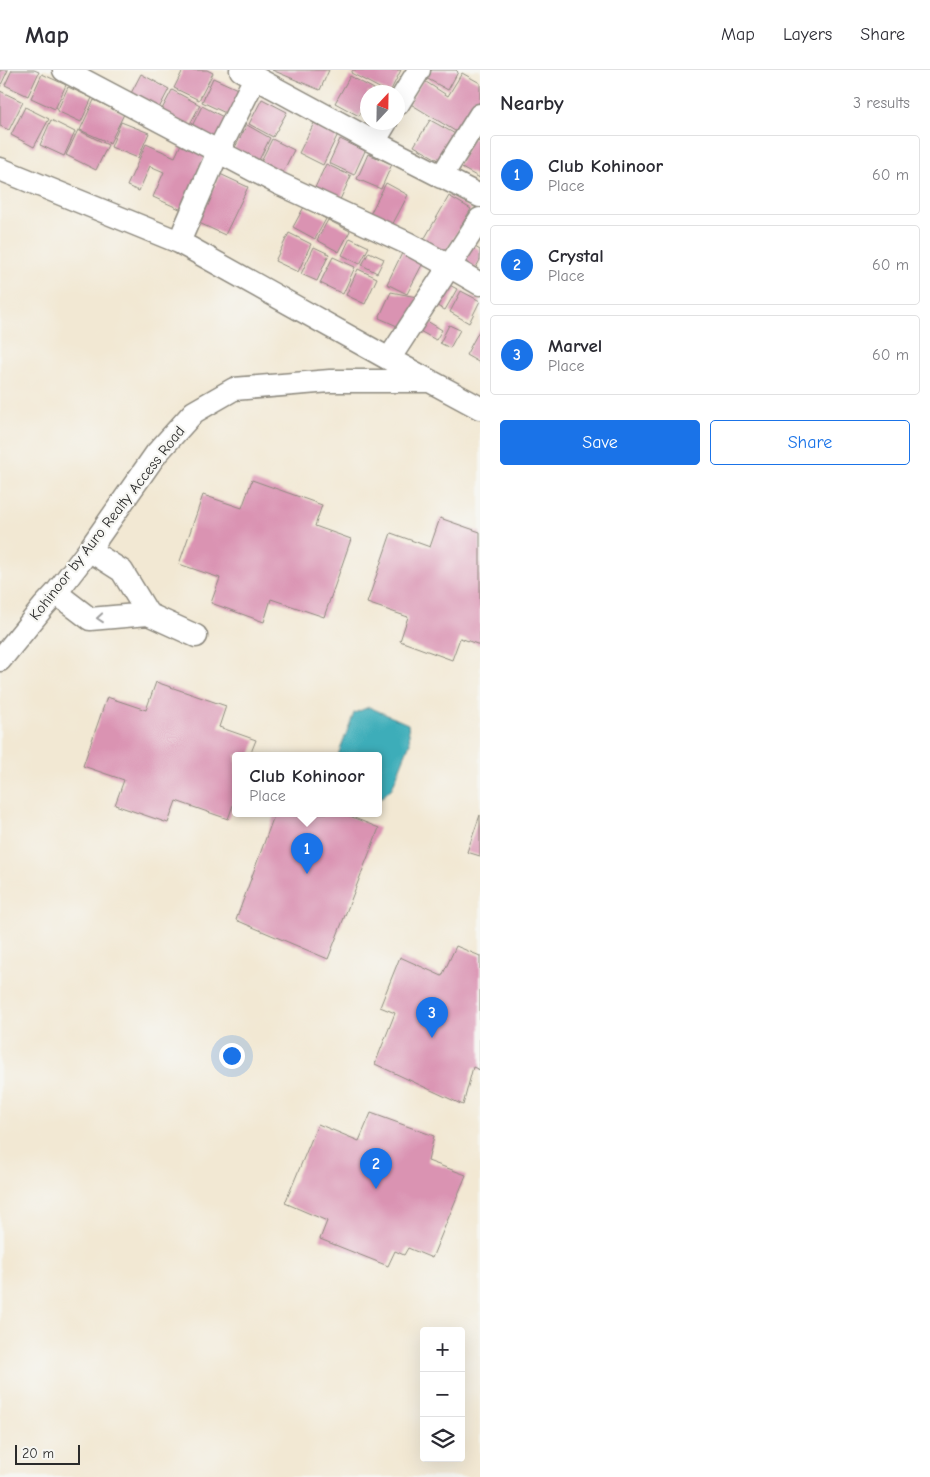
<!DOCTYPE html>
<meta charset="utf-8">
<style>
body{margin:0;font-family:"Comic Neue",sans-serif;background:#f7f7f7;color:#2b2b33}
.controls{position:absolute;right:15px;bottom:15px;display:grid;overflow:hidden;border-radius:5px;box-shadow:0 5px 20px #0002}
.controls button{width:45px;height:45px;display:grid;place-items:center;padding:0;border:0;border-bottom:1px solid #e1e1e2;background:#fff;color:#2b2b33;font:25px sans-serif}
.compass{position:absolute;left:360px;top:15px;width:45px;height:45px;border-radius:50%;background:#fff;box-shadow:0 5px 20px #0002;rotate:22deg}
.scale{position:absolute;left:15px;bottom:12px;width:65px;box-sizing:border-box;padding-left:5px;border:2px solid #2b2b2b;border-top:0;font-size:14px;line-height:18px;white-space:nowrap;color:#2b2b2b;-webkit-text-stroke:4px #f6f6f2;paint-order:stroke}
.you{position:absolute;left:231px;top:985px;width:18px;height:18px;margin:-12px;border:4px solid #fff;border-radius:50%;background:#1a73e8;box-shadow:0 0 0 8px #1a73e833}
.badge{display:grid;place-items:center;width:32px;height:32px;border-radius:50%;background:#1a73e8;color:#fff;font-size:16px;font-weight:700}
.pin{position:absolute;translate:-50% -41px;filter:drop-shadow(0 1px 2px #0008)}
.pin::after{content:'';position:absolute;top:26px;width:18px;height:15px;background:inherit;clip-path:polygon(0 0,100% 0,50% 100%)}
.popup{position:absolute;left:232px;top:682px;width:150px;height:65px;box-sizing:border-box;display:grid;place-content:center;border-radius:5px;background:#fff;filter:drop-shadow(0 1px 4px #0005);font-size:16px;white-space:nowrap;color:#7c7c81}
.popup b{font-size:19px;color:#2b2b33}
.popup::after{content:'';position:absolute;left:50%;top:100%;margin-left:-10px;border:10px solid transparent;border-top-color:#fff}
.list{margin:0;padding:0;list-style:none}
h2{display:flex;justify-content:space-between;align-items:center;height:65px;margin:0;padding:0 20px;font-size:21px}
h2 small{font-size:16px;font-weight:400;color:#7c7c81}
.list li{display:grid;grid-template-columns:32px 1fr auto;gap:15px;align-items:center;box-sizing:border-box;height:80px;margin:0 10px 10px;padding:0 10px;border:1px solid #e1e1e2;border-radius:5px}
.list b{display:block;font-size:19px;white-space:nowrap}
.list p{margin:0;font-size:16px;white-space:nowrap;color:#7c7c81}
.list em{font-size:16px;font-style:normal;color:#7c7c81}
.actions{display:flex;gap:10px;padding:15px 20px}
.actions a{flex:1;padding:11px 0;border:1px solid #1a73e8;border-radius:5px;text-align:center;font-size:18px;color:#1a73e8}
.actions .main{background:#1a73e8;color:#fff}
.icon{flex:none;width:28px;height:28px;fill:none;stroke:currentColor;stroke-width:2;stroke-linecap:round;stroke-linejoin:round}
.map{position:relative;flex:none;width:480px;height:1407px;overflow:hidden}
header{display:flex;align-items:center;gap:30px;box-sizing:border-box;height:70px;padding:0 25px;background:#fff;border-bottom:1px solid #e1e1e2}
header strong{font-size:24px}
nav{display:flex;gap:28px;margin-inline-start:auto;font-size:18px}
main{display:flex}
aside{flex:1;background:#fff}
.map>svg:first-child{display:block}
.water{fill:#3dadb9;stroke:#346c72}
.building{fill:#da93b2}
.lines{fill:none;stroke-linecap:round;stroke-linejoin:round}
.street-casing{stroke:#8e8a7f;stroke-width:25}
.street{stroke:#fff;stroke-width:22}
.oneway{stroke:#a0a0a0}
.labels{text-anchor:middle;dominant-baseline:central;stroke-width:4.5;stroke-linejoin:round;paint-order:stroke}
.street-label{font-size:15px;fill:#2b2b2b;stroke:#f6f6f2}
</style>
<header>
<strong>Map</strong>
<nav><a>Map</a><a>Layers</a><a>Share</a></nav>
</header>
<main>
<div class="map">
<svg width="480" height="1407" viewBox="0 0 480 1407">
<rect width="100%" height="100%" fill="#f6f6f2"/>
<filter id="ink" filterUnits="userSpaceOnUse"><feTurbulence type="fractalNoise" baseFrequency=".02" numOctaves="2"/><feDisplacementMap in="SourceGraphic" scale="10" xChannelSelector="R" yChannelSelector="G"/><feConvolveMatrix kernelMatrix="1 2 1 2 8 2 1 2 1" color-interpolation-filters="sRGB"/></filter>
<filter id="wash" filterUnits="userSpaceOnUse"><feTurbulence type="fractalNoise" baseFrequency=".0096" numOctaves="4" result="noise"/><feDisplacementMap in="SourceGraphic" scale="20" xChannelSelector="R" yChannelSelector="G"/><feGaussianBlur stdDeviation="1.12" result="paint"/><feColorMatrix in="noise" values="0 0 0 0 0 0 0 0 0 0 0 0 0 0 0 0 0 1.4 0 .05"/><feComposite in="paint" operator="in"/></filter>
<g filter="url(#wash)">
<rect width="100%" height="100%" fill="#f2e8d3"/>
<path class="water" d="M369 637 408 654 410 673 392 718 380 729 378 728V685H338L354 643Z"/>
<g id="blocks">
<path class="building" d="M0 0H8L0 17Z
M12 0H34L39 2 28 26 5 15Z
M183 0H207L213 3 199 30 174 18Z
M272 0H329L320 20Z
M353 0H401L390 22H387L351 3Z
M431 0H456L458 2 448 20 426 8Z
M462 3 480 13V31L460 64 409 33 423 10 448 26Z
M42 4 66 15 55 39 31 28Z
M141 4 169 19 157 42 129 27Z
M350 6 374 19 372 22H368V31L359 46 335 33Z
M213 8 242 21 230 45 202 32Z
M68 17 92 28 81 52 57 41Z
M172 20 200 35 188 58 160 43Z
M0 21 23 32 9 60 0 56Z
M262 29 287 42 273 67 249 54Z
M94 30 124 44 110 73 80 60Z
M202 36 231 51 219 74 190 60Z
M25 37 49 49 34 77 11 65Z
M51 50 75 62 64 86 40 75Z
M430 50 459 66 444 93 414 76Z
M121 52 149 63 138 88 111 77Z
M314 53 338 64 323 95 299 83Z
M247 55 270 68 257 94 233 81Z
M78 60 108 75 96 100 66 85Z
M472 68 480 72V108L458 96Z
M272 69 294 80 281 106 259 95Z
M340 69 365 81 354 105 329 93Z
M146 74 175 87 181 74 206 85 182 140 153 127 164 102 150 96 139 121 127 116Z
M368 84 392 94 381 119 357 109Z
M326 94 351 106 338 134 313 122Z
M220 104 248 117 225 165 197 152Z
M386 113 408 125 388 163 366 152Z
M449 126 471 139 444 185 422 173Z
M304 137 326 149 315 169 293 157Z
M328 150 350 161 339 182 317 170Z
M289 163 311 174 298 202 275 191Z
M350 168 369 177 360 194 342 185Z
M472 175 480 180V190L474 201 461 194Z
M314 177 329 184 317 211 301 204Z
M404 179 425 189 407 224 387 214Z
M369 182 384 189 377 203 362 195Z
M333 187 355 197 343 224 320 213Z
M358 199 377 208 365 234 346 225Z
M444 212 457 219 445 240 433 234Z
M461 221 480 231 469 253 450 242Z
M391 222 422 228 404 259 379 248Z
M422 248 442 260 436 270 416 259Z
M449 255 460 260 450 278 440 273Z
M480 259V293L466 285Z
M252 410 322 435 315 456 351 469 324 547 271 529 264 552 211 533 220 508 179 494 203 425 242 438Z
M440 448 480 462V575L460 568 452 590 400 571 408 547 367 533 391 463 430 477Z
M156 612 226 636 219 657 256 670 250 685H236V727L228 749 176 731 168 753 115 735 124 710 83 696 107 627 146 640Z
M275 743H342L379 758 328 889 236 850Z
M480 745V786L467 782Z
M456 876 480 886V1000L473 997 463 1035 375 994 395 943 380 937 400 887 442 906Z
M371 1043 434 1066 428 1091 466 1105 432 1188 408 1178 404 1185 395 1181 388 1196 320 1169 327 1151 285 1133 318 1054 359 1071Z"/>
</g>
</g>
<g filter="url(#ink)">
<use href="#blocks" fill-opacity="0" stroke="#8e8a7f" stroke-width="1"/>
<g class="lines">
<defs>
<path id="street" d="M64 0 278 113 407 173 449 196 480 214
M241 0 374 72 480 126
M398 34 419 0
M374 72 386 52
M0 99 179 172 389 289 480 338
M441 107 480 45
M179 172 218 82 255 8
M389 289 480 149
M89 480 122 501 148 544
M56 523 90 549 148 544 196 566
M0 590 44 536 56 523 89 480 156 384 194 342 234 319 330 311H430"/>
</defs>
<use href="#street" class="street-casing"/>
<use href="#street" class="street"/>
</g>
<defs><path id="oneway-chevron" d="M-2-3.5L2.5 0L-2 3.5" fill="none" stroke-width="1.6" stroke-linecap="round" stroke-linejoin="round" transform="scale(1.25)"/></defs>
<use class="oneway" href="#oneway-chevron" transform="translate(100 548) rotate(175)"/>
</g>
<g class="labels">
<g class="street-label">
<text transform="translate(107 453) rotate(-52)">Kohinoor by Auro Realty Access Road</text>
</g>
</g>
</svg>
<div class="controls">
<button>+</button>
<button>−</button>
<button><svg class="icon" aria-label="layers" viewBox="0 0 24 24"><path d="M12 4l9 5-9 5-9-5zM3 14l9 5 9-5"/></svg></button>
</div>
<svg class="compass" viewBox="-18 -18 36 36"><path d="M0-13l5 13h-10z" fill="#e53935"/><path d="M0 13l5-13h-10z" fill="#7c7c81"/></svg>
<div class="scale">20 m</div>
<div class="you"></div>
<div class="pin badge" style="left:307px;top:804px">1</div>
<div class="popup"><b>Club Kohinoor</b>Place</div>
<div class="pin badge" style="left:376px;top:1119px">2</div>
<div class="pin badge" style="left:432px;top:968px">3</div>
</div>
<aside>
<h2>Nearby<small>3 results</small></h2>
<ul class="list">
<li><span class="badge">1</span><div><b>Club Kohinoor</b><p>Place</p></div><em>60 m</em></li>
<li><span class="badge">2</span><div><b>Crystal</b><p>Place</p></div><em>60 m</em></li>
<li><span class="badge">3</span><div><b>Marvel</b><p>Place</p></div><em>60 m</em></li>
</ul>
<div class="actions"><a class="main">Save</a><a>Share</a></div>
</aside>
</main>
